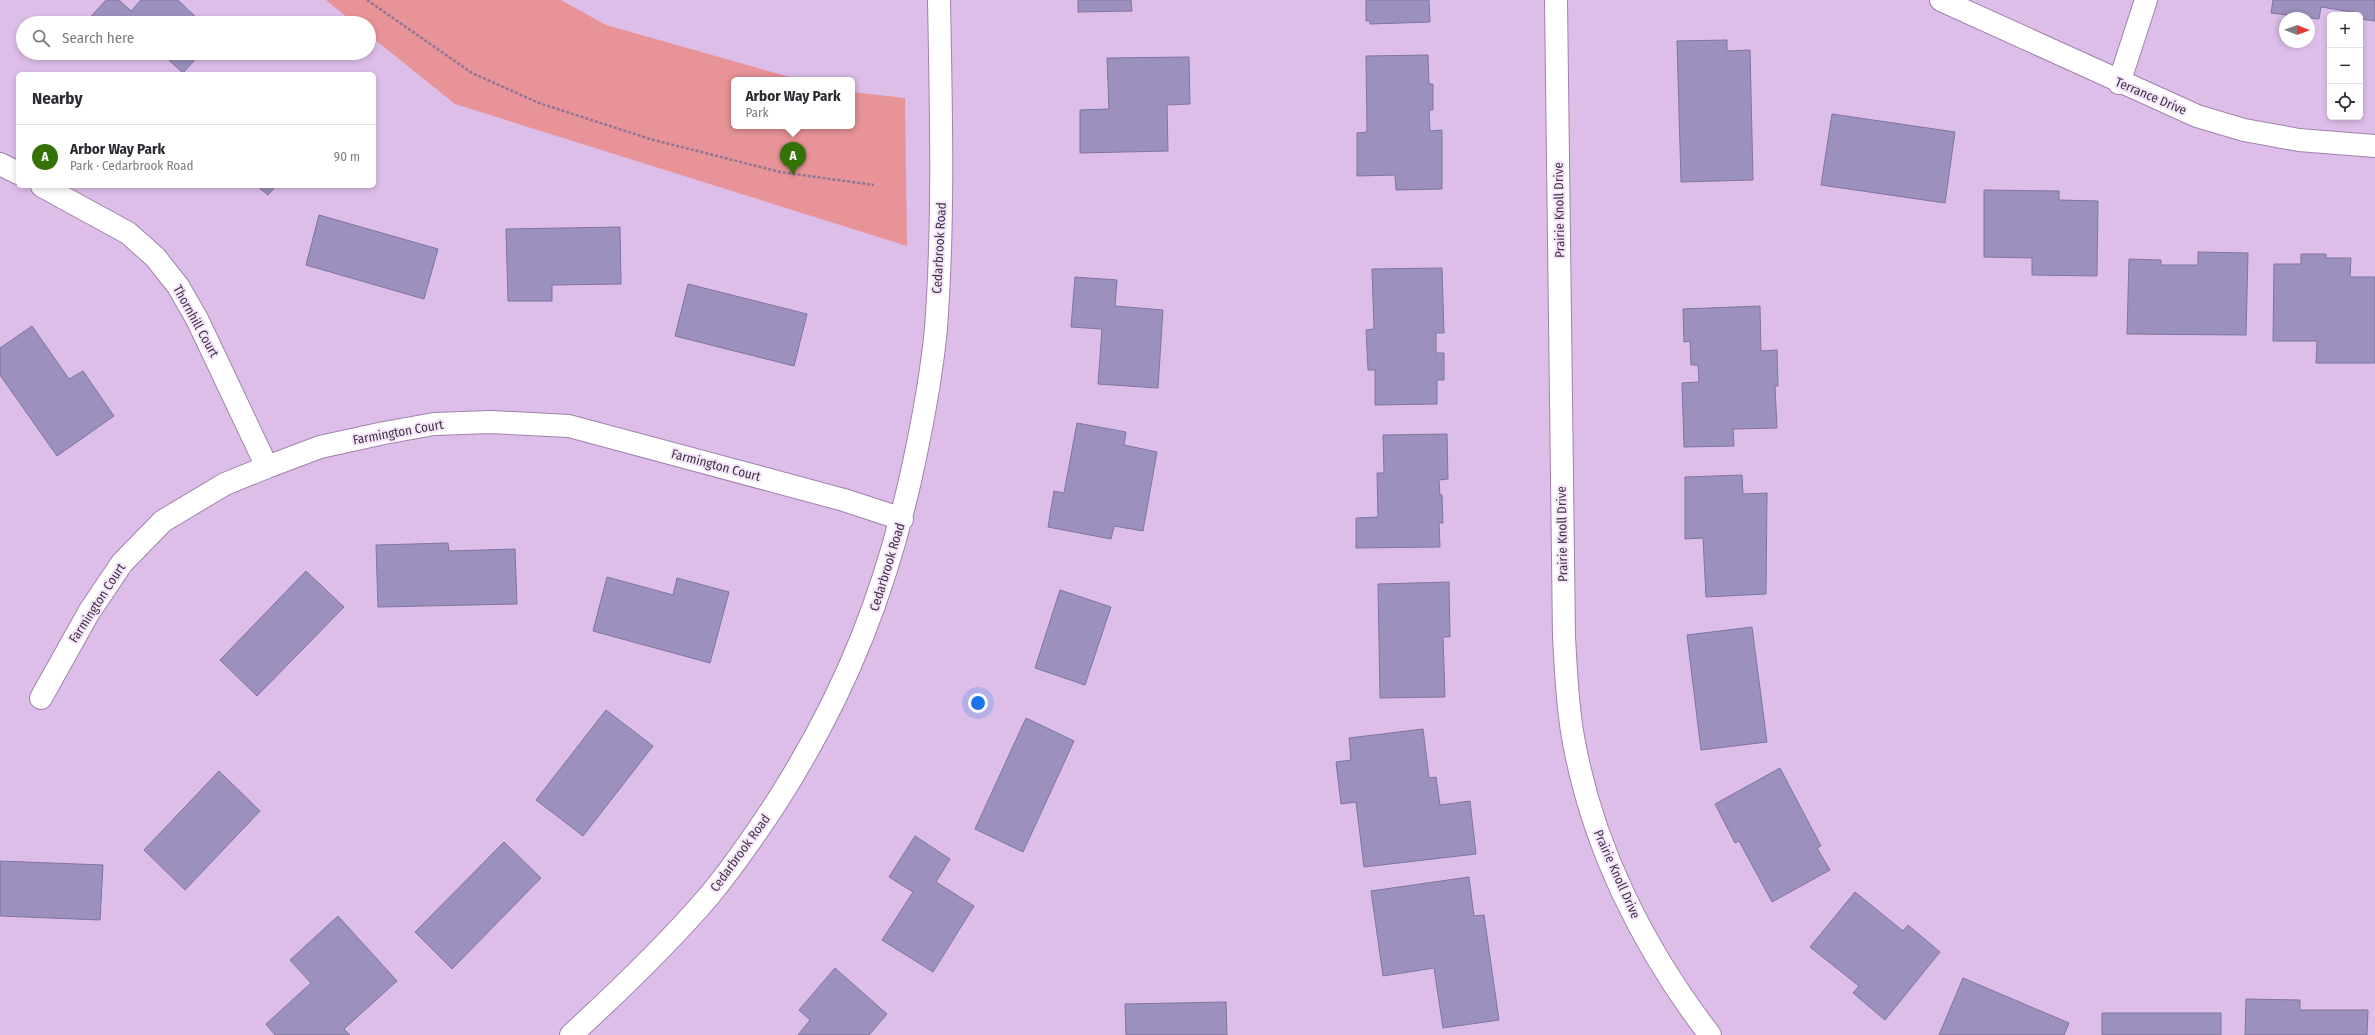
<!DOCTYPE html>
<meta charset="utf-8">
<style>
body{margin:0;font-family:"Fira Sans Condensed",sans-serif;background:#f7f7f7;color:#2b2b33}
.controls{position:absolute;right:12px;top:12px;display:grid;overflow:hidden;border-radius:6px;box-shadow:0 2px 6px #0003}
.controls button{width:36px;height:36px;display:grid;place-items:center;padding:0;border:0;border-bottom:1px solid #e1e1e2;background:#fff;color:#2b2b33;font:20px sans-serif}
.compass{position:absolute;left:2279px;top:12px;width:36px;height:36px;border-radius:50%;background:#fff;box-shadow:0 2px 6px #0003;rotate:91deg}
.you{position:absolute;left:978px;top:703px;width:14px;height:14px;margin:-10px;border:3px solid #fff;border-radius:50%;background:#1a73e8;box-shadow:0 0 0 6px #1a73e833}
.badge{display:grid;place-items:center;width:26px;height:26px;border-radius:50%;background:#347207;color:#fff;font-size:13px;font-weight:700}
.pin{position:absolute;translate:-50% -33px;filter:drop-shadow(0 1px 2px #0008)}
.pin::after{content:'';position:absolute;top:21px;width:14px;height:12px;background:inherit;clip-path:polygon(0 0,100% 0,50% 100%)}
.popup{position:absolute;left:731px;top:77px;width:124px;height:52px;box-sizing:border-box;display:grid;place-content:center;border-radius:6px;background:#fff;filter:drop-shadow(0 1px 3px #0005);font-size:13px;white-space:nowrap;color:#7c7c81}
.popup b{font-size:15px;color:#2b2b33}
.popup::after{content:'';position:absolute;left:50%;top:100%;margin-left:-8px;border:8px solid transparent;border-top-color:#fff}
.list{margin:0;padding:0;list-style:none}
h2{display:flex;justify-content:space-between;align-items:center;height:52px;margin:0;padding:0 16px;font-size:17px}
h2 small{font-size:13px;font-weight:400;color:#7c7c81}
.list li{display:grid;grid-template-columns:26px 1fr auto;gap:12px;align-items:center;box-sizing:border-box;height:64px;padding:0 16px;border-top:1px solid #e1e1e2}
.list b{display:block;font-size:15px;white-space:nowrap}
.list p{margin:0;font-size:13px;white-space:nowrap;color:#7c7c81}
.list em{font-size:13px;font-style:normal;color:#7c7c81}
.icon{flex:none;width:22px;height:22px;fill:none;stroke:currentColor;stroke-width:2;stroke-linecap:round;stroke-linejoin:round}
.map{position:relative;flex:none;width:2375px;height:1035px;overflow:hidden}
.search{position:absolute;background:#fff;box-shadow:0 2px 6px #0003;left:16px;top:16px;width:360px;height:44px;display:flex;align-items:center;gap:10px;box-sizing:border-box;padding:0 14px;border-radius:22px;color:#7c7c81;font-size:15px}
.panel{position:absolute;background:#fff;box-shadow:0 2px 6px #0003;left:16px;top:72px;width:360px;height:116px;border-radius:6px}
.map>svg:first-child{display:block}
.green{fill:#e79397}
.building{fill:#9c90be;stroke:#8074a0}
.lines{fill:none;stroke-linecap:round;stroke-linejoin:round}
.minor-casing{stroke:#a083ac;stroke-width:24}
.path{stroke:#8d7795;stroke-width:2.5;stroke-dasharray:3 2;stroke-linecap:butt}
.minor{stroke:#fff;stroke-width:22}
.labels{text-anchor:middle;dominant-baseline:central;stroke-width:4;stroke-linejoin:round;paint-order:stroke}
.street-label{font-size:13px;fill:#413446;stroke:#f5e5fb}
</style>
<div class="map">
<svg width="2375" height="1035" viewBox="0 0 2375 1035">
<rect width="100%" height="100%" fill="#ddbee9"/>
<path class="green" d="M326 0H561L606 25 800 80H734V126H852V92L905 98 907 246 455 104 369 35V23H354Z"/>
<path class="building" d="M106 0H119L131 11 141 0H178L202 23H85Z
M1078 0H1131L1132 11 1078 12Z
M1366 0H1429L1430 22 1370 24V21H1366Z
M2273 0H2375V21L2360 19 2358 13 2321 7 2319 19 2271 13Z
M1727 40V51L1750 50 1753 180 1681 182 1677 41Z
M113 53H128L121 60Z
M161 53H201L183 73Z
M1428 55 1429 84H1433V110H1429L1430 131 1442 130V189L1396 190 1395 175 1357 176V133L1367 132 1366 56Z
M1189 57 1190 104 1167 105 1168 151 1080 153V110L1109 109 1107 58Z
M1832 114 1955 132 1945 203 1821 185Z
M257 186H276L268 195Z
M1984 190 2059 191V200L2098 201 2097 276 2032 275V258L1984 257Z
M319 215 438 249 424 299 306 265Z
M620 227 621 284 552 285V301H508L506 229Z
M2198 252 2248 253 2246 335 2127 334 2129 259 2161 260V265H2198Z
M2301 254H2326V258H2351L2350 277H2375V363H2316L2317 341H2273L2274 264H2301Z
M1442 268 1444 333H1436V353H1444V380H1437V404L1375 405V370H1368L1366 330 1374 329 1372 269Z
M1075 277 1117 280 1115 306 1163 310 1158 388 1098 384 1102 329 1071 327Z
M688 284 807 314 794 366 675 336Z
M1760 306 1761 351 1777 350 1778 386H1775L1777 428 1733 429 1734 446 1684 447 1682 383 1699 382 1698 365H1691L1690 341 1684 342 1683 309Z
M32 326 69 379 83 371 114 416 57 456 0 375V348Z
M1077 423 1126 432 1124 445 1157 452 1143 531 1114 526 1111 539 1048 527 1054 491 1064 493Z
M1447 434 1448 479 1439 480 1440 495H1442L1443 523H1439L1440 547 1356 548V518L1378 517 1377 473H1384L1383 435Z
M1742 475 1743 494 1767 493 1766 594 1706 597 1703 538 1685 539V477Z
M448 543 449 551 515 549 517 604 378 607 376 545Z
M306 571 344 607 257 696 220 660Z
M607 577 673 595 677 578 729 592 710 663 593 631Z
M1449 582 1450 637H1443L1445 697 1380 698 1378 584Z
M1060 590 1111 607 1085 685 1035 668Z
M1752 627 1767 742 1701 750 1687 635Z
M606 710 653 746 583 836 536 800Z
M1026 718 1074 741 1023 852 975 829Z
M1423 729 1429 778 1436 777 1440 805 1470 801 1476 854 1364 867 1356 802 1341 804 1336 762 1351 760 1349 738Z
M1780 768 1821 846 1817 848 1830 870 1772 902 1739 841 1735 843 1715 804Z
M219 771 260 811 185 890 144 850Z
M915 836 950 859 936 882 974 906 933 972 882 940 913 892 889 877Z
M504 842 541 878 452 969 415 932Z
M0 861 103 865 100 920 0 916Z
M1469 877 1474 916 1484 915 1499 1020 1443 1028 1434 968 1383 976 1371 891Z
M1855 892 1903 931 1908 925 1940 952 1885 1020 1853 993 1859 986 1810 947Z
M338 916 397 981 344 1029 350 1035H275L266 1024 311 983 290 960Z
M835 968 887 1014 869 1035H798L810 1020 799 1010Z
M1963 978 2069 1023 2064 1035H1939Z
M2246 999 2300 1000V1010H2368L2367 1035H2245Z
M1226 1002 1227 1035H1126L1125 1004Z
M2102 1013H2221V1035H2102Z"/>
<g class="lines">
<defs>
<path id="minor" d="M1556 0 1564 637C1566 671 1567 704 1573 737 1592 846 1643 948 1710 1035
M1941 0 2197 116 2244 130 2299 140 2375 146
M2119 83 2146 0
M0 164 18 173
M42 186 128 233 155 257 178 286 197 319 267 467
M41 698 89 612 122 563 163 521 225 484 267 467 320 447 384 433 434 424 491 422 569 426 844 500 902 519
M571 1035C619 991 666 946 709 896 733 867 755 835 776 803 847 692 888 587 915 458 924 415 932 372 936 328 944 219 941 109 939 0"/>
</defs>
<use href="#minor" class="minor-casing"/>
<path class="path" d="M367 0 472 73 539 103 650 139 780 172 874 185"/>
<use href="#minor" class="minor"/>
</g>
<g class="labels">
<g class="street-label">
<text transform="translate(2151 96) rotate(23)">Terrance Drive</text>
<text transform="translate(1559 210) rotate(-91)">Prairie Knoll Drive</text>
<text transform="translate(939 248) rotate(-87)">Cedarbrook Road</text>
<text transform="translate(196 321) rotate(61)">Thornhill Court</text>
<text transform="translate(398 432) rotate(-10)">Farmington Court</text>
<text transform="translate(716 465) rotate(15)">Farmington Court</text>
<text transform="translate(1562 534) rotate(-91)">Prairie Knoll Drive</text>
<text transform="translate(887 567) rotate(-73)">Cedarbrook Road</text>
<text transform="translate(97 603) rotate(-57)">Farmington Court</text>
<text transform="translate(740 853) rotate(-54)">Cedarbrook Road</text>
<text transform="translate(1617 874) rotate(66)">Prairie Knoll Drive</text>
</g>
</g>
</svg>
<div class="controls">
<button>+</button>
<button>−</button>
<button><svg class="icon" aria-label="locate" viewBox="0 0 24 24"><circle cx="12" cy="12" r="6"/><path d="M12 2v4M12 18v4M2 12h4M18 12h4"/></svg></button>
</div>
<svg class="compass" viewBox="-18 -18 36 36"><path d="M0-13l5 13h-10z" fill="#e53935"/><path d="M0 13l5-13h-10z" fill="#7c7c81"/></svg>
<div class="you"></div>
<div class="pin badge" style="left:793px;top:175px">A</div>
<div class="popup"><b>Arbor Way Park</b>Park</div>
<div class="search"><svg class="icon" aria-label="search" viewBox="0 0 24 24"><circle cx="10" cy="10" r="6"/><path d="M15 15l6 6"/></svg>Search here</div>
<section class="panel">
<h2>Nearby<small></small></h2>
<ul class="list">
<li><span class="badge">A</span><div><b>Arbor Way Park</b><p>Park · Cedarbrook Road</p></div><em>90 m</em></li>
</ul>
</section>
</div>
